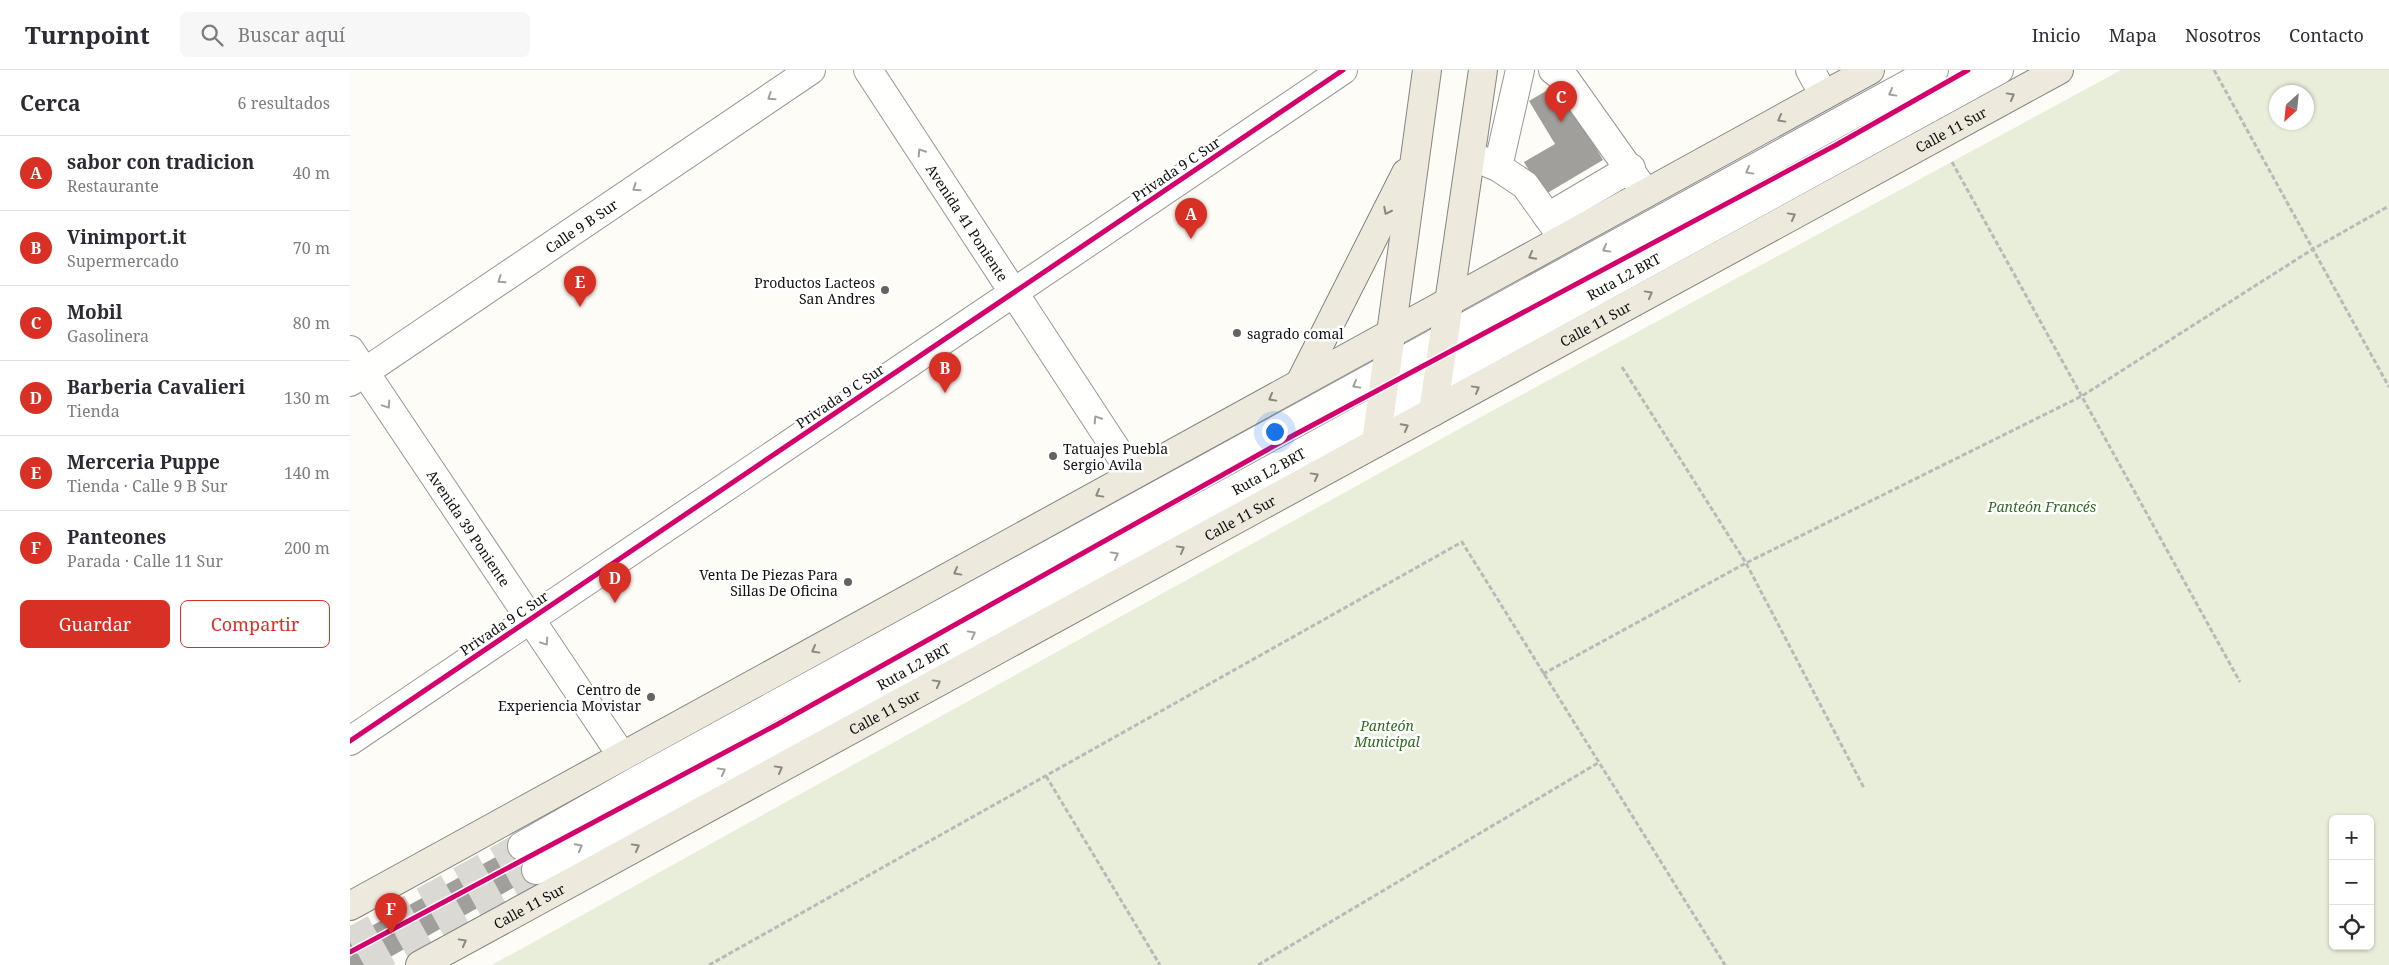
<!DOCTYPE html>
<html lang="es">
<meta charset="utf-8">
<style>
body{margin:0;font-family:"Noto Serif",serif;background:#f7f7f7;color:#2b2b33}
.controls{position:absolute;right:15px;bottom:15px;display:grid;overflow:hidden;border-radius:8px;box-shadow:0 1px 4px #0004}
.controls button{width:45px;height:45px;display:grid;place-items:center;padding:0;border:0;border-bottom:1px solid #e1e1e2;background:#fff;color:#2b2b33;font:25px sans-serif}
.compass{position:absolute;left:1919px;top:15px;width:45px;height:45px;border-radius:50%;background:#fff;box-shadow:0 1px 4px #0004;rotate:207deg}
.you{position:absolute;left:924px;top:361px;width:18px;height:18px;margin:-12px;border:4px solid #fff;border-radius:50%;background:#1a73e8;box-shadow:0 0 0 8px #1a73e833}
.badge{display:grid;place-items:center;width:32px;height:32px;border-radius:50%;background:#d93025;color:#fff;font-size:16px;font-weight:700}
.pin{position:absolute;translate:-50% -41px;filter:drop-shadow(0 1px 2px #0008)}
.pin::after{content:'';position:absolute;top:26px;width:18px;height:15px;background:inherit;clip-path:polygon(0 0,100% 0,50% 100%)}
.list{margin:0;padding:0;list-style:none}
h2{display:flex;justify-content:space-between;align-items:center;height:65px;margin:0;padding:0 20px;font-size:21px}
h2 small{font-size:16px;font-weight:400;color:#7c7c81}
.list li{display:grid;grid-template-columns:32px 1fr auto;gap:15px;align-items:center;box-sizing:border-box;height:75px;padding:0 20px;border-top:1px solid #e1e1e2}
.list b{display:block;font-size:19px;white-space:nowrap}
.list p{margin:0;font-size:16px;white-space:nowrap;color:#7c7c81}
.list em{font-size:16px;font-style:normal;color:#7c7c81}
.actions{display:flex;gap:10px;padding:15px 20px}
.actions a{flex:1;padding:11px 0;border:1px solid #d93025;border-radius:8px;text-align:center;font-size:18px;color:#d93025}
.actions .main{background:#d93025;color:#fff}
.icon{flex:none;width:28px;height:28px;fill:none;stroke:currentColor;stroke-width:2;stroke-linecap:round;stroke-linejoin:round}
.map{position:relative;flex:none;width:2039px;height:895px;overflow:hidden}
header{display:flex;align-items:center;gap:30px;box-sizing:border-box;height:70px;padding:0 25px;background:#fff;border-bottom:1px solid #e1e1e2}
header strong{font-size:24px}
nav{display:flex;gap:28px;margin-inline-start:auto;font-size:18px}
.search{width:350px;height:45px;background:#f7f7f7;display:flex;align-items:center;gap:12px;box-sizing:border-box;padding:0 18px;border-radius:8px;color:#7c7c81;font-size:19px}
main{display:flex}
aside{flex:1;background:#fff}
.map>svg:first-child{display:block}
.cemetery{fill:#e9eedb;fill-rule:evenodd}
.building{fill:#a19f9c}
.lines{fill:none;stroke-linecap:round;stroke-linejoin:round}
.minor-tunnel{stroke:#dad9d4;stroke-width:28;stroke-dasharray:28 14;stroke-linecap:butt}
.minor-casing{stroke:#979795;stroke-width:30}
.major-casing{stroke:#858482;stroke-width:30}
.path{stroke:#b9b9b8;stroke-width:3;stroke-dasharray:5 2.5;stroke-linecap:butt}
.minor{stroke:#fffffe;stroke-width:28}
.major{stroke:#ede9dc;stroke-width:28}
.cycleway-casing{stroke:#fff;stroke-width:8}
.cycleway{stroke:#d6006c;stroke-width:5}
.oneway{stroke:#a0a09f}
.oneway2{stroke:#8a8881}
.poi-dot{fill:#646362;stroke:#fff;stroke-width:2}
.labels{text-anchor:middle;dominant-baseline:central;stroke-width:5;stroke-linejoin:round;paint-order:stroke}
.street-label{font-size:14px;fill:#111;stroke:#fff}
.poi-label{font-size:14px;fill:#111;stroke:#fff;text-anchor:end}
.park-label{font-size:14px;font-style:italic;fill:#2f6b1f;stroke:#fff}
</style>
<header>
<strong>Turnpoint</strong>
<div class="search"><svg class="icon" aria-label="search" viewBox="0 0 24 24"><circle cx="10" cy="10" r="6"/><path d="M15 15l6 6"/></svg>Buscar aquí</div>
<nav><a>Inicio</a><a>Mapa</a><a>Nosotros</a><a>Contacto</a></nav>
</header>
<main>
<aside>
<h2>Cerca<small>6 resultados</small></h2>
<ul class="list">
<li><span class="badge">A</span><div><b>sabor con tradicion</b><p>Restaurante</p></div><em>40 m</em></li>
<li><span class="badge">B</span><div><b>Vinimport.it</b><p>Supermercado</p></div><em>70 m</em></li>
<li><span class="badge">C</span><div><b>Mobil</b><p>Gasolinera</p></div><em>80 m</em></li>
<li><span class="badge">D</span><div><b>Barberia Cavalieri</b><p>Tienda</p></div><em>130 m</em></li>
<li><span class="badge">E</span><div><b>Merceria Puppe</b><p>Tienda · Calle 9 B Sur</p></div><em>140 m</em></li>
<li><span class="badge">F</span><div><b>Panteones</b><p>Parada · Calle 11 Sur</p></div><em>200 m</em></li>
</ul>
<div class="actions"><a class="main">Guardar</a><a>Compartir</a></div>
</aside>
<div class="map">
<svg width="2039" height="895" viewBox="0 0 2039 895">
<rect width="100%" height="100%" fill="#fdfcf7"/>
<path class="cemetery" d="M1771 0H2039V895H142L1129 348ZM1926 22H1956V52H1926ZM1983 749H2020V876H1983Z"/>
<path class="building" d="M1208 14 1253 90 1194 125 1174 92 1205 74 1179 31Z
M171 773 188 804 26 895H0V868Z"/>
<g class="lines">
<path class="minor-tunnel" d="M0 872 172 776
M14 895 186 800"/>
<defs>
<g id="minor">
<path id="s1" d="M518 0 783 405"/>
<path d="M1203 0 1216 10 1296 123"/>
<path d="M1460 0 1474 25"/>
<path d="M1121 86 1148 97 1175 115 1213 168"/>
<path d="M1148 97 1170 0"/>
<path d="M1198 147 1281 98"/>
<path id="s2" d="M0 280 272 686"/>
<path id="s3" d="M0 312 461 0"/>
<path d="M0 671 993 0"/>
<path d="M172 776 288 710 1584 0"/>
<path id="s4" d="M186 800 306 737 1649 0"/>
</g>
<g id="major">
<path d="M950 313 1056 103"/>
<path d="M1083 342 1133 0"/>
<path d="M1026 373 1077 0"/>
<path d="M0 836 1520 0"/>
<path id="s5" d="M70 895 1709 0"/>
</g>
</defs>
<use href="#minor" class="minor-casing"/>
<use href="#major" class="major-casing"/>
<path class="path" d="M1864 0 2039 317
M1602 92 1890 612
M1272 297 1396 493 1514 718
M1193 604 1396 493 1732 326 1963 179 2039 136
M696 706 810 895
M359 895 1112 472 1375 895
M908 895 1248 693"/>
<use href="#minor" class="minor"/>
<use href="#major" class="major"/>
<defs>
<path id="cycleway" d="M0 671 993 0
M0 882 428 654 931 372 1486 75 1618 0"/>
</defs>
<use href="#cycleway" class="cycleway-casing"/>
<use href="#cycleway" class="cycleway"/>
</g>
<defs><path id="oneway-chevron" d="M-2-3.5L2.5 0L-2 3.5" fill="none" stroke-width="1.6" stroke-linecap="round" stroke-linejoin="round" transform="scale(1.25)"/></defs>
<g class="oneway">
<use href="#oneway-chevron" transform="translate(1542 23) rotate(151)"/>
<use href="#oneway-chevron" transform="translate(421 27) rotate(146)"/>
<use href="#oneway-chevron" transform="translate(571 82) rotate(-123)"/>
<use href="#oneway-chevron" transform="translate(1399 101) rotate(151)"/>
<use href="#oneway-chevron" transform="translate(286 118) rotate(146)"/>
<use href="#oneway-chevron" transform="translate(1256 179) rotate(151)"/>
<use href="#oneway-chevron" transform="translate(151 210) rotate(146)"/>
<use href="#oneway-chevron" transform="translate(1006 315) rotate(151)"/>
<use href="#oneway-chevron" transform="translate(37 335) rotate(56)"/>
<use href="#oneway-chevron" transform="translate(747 349) rotate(-123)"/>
<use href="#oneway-chevron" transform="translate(765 485) rotate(-29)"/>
<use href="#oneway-chevron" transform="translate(622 564) rotate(-29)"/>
<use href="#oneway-chevron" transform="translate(195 572) rotate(56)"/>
<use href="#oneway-chevron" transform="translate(372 701) rotate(-29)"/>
<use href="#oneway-chevron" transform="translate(229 777) rotate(-28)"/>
</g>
<g class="oneway2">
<use href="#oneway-chevron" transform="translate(1661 26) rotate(-29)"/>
<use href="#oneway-chevron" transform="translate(1431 49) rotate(151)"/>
<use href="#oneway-chevron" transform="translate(1037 141) rotate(117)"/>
<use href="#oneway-chevron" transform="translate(1442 146) rotate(-29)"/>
<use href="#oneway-chevron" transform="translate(1182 186) rotate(152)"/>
<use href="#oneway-chevron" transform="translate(1299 224) rotate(-29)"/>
<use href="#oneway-chevron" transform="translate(1126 319) rotate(-29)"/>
<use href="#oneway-chevron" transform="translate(922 328) rotate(151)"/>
<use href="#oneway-chevron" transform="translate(1055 357) rotate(-28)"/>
<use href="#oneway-chevron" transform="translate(965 406) rotate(-29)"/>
<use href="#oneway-chevron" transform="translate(749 424) rotate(151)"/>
<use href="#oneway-chevron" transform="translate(831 479) rotate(-29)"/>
<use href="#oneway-chevron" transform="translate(607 502) rotate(151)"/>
<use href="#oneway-chevron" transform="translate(465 580) rotate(151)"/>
<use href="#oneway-chevron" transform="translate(587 613) rotate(-29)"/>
<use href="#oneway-chevron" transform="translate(429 699) rotate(-29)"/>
<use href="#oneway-chevron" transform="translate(286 777) rotate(-29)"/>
<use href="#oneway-chevron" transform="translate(113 872) rotate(-29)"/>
</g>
<g class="poi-dot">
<circle cx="535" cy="220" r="5"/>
<circle cx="887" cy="263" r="5"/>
<circle cx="703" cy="386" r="5"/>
<circle cx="498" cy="512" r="5"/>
<circle cx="301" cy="627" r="5"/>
</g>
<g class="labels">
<g class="street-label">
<text stroke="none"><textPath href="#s5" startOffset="1744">Calle 11 Sur</textPath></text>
<text transform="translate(826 99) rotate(-34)">Privada 9 C Sur</text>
<text stroke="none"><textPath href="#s1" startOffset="182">Avenida 41 Poniente</textPath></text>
<text stroke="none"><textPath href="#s3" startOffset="279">Calle 9 B Sur</textPath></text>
<text stroke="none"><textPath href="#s4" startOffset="1239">Ruta L2 BRT</textPath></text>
<text stroke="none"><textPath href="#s5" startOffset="1339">Calle 11 Sur</textPath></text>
<text transform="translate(490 326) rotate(-34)">Privada 9 C Sur</text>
<text stroke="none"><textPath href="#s4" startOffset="834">Ruta L2 BRT</textPath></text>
<text stroke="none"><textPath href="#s5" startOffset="934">Calle 11 Sur</textPath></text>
<text stroke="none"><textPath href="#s2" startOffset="214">Avenida 39 Poniente</textPath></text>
<text transform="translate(154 553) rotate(-34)">Privada 9 C Sur</text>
<text stroke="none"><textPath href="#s4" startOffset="429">Ruta L2 BRT</textPath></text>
<text stroke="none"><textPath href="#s5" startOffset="529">Calle 11 Sur</textPath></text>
<text stroke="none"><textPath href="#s5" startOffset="124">Calle 11 Sur</textPath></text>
</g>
<g class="poi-label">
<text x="525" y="212">Productos Lacteos<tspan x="525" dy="16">San Andres</tspan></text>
<text x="897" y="263" text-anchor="start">sagrado comal</text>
<text x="713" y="378" text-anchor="start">Tatuajes Puebla<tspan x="713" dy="16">Sergio Avila</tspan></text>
<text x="488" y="504">Venta De Piezas Para<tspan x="488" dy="16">Sillas De Oficina</tspan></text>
<text x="291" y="619">Centro de<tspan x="291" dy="16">Experiencia Movistar</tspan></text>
</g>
<g class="park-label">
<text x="1692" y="436">Panteón Francés</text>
<text x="1037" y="655">Panteón<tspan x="1037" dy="16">Municipal</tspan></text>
</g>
</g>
</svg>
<div class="controls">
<button>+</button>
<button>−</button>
<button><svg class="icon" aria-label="locate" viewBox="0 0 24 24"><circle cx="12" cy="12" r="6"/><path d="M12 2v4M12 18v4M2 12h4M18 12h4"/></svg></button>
</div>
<svg class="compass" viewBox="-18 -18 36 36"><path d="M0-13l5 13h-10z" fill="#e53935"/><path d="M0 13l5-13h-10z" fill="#7c7c81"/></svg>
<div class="you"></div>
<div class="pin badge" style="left:841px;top:169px">A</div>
<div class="pin badge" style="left:595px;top:323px">B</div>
<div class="pin badge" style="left:1211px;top:52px">C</div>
<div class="pin badge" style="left:265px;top:533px">D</div>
<div class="pin badge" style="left:230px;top:237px">E</div>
<div class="pin badge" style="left:41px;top:864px">F</div>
</div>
</main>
